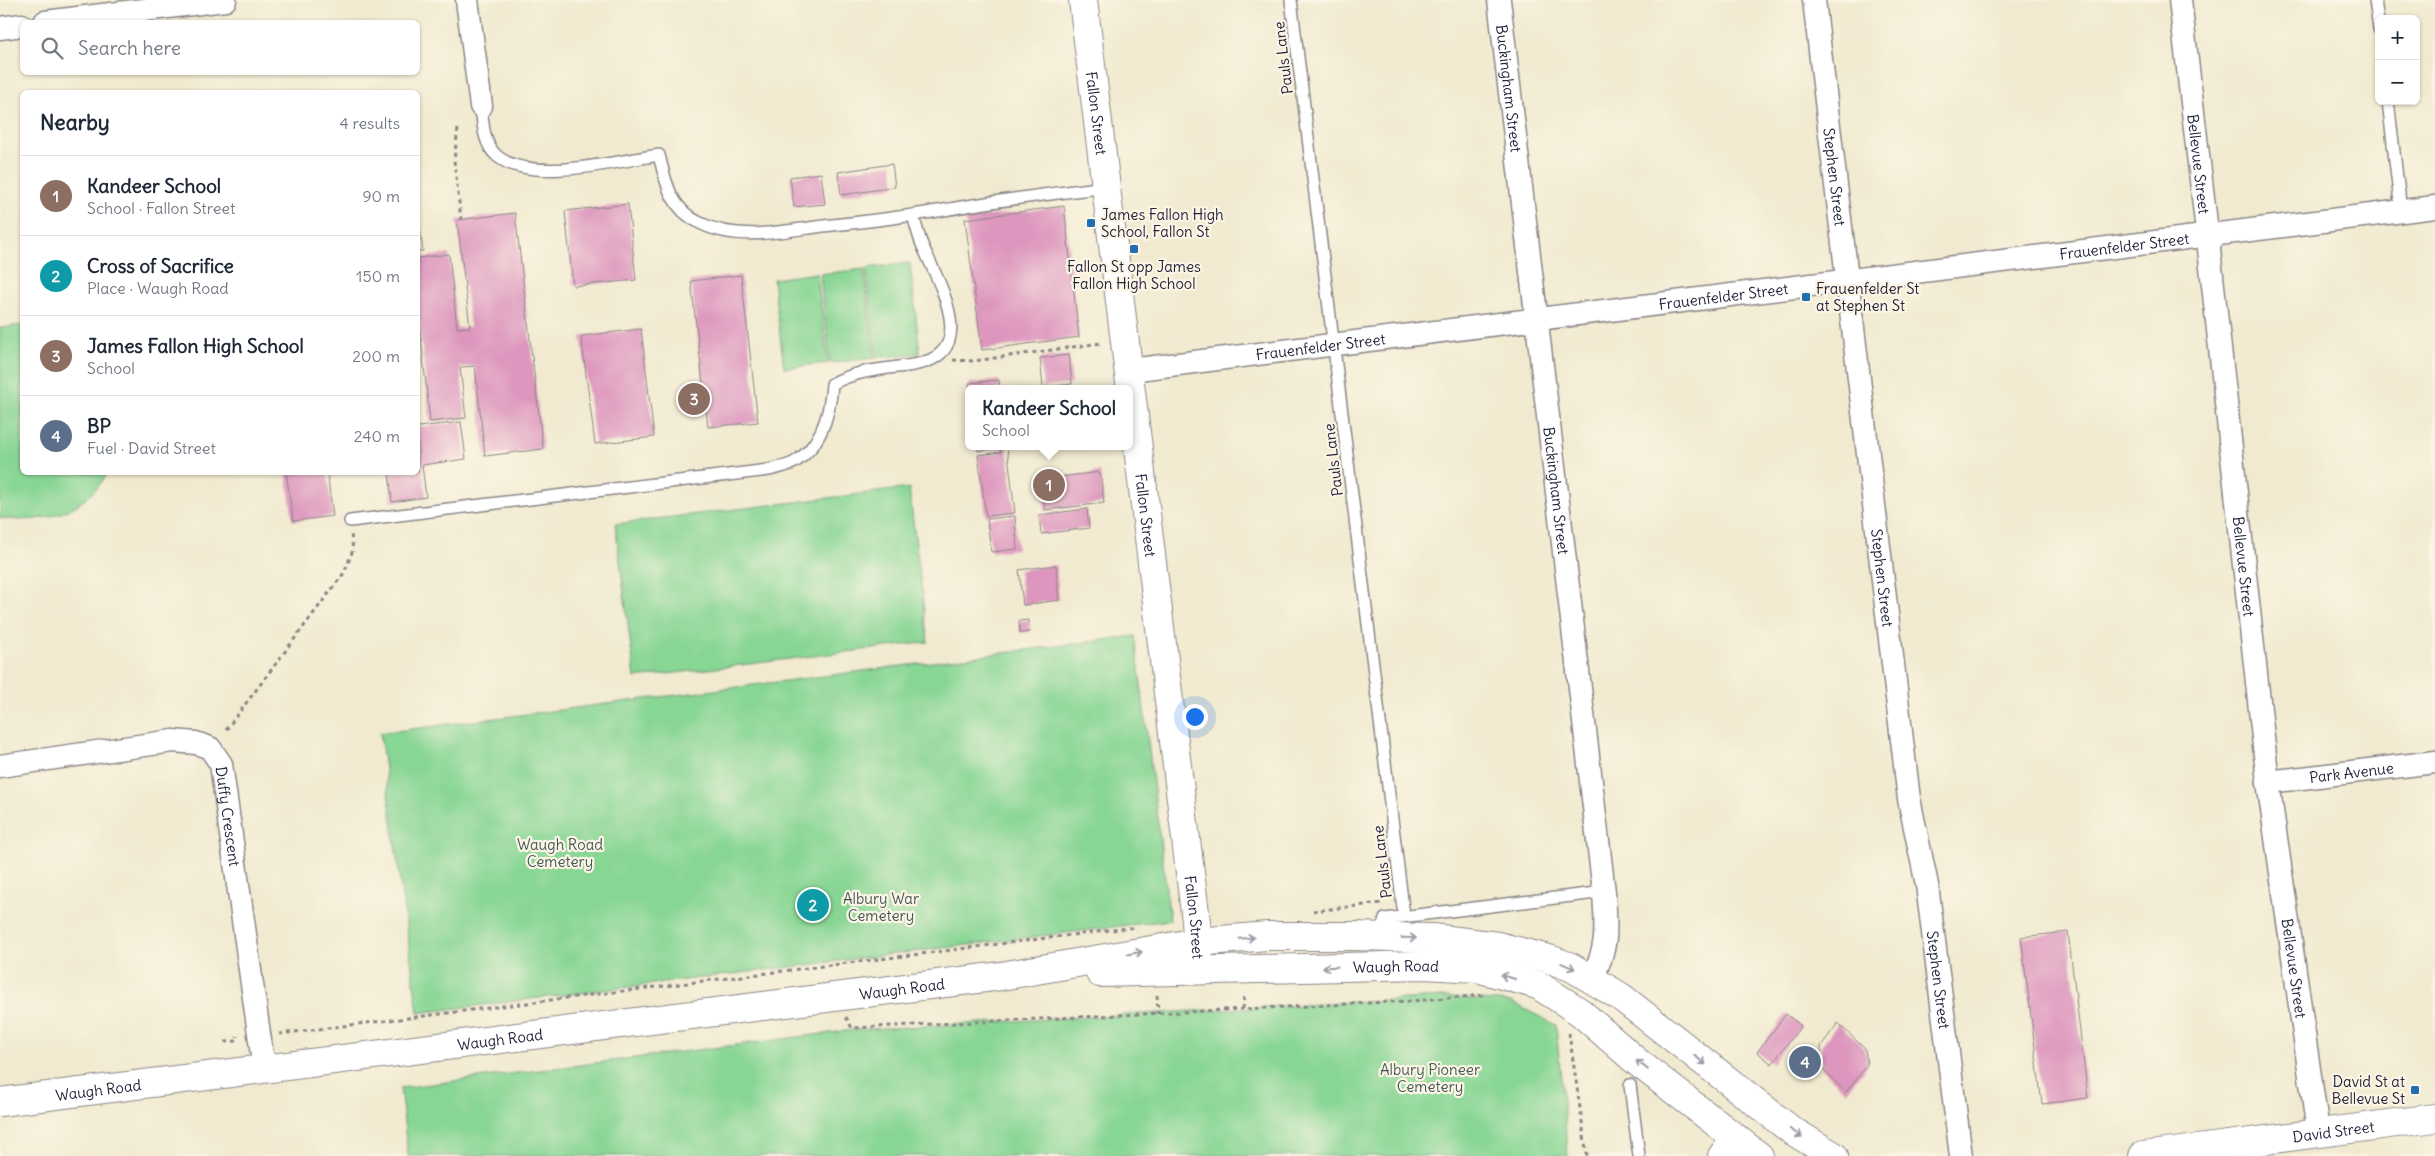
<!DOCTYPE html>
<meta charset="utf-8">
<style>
body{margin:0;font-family:Delius,sans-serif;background:#f2f2f3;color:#1f2937}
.controls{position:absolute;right:15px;top:15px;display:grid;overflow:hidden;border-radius:8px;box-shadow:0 1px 4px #0004}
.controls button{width:45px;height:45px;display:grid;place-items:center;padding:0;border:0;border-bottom:1px solid #e0e1e3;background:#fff;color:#1f2937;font:25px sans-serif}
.you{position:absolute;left:1194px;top:716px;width:18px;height:18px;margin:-12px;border:4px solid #fff;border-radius:50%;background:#1a73e8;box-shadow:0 0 0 8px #1a73e833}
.badge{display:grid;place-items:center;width:32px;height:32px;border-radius:50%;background:#1f6fb2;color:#fff;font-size:16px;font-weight:700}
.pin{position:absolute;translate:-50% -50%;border:2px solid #fff;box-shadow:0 1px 5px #0006}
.popup{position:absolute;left:965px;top:385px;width:168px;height:65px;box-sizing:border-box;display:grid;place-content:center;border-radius:8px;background:#fff;filter:drop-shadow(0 1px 4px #0005);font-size:16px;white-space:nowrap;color:#747a83}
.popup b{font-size:19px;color:#1f2937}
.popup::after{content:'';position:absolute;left:50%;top:100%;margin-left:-10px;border:10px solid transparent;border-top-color:#fff}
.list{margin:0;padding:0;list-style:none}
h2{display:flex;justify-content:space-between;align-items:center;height:65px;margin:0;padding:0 20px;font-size:21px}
h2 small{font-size:16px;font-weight:400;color:#747a83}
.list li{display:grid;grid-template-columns:32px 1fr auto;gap:15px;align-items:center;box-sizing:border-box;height:80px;padding:0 20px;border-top:1px solid #e0e1e3}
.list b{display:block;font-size:19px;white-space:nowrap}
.list p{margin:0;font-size:16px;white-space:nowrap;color:#747a83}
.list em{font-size:16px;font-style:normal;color:#747a83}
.icon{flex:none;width:28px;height:28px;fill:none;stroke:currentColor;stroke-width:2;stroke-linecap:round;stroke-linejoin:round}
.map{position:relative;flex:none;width:2435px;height:1156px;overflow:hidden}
.search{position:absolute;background:#fff;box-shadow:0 1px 4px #0004;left:20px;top:20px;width:400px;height:55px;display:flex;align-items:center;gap:12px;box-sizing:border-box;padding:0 18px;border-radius:8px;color:#747a83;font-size:19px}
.panel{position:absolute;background:#fff;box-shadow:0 1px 4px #0004;left:20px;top:90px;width:400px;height:385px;border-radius:8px}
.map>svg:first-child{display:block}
.green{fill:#88d694;stroke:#557c68}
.building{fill:#dd96be}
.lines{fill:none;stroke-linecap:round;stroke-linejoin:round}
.service-casing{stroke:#8a8686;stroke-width:14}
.minor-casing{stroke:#8a8686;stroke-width:25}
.tertiary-casing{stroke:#8a8686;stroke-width:30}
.secondary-casing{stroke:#8a8686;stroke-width:30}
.path{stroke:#8a8686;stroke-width:3;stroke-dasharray:4 4;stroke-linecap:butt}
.service{stroke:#fff;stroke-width:11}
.minor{stroke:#fff;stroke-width:22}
.tertiary{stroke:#fff;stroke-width:28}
.secondary{stroke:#fff;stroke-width:28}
.oneway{stroke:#9c9ca7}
.poi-dot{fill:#1f6fb2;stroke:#fcf5e5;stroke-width:2}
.labels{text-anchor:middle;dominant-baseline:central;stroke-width:4.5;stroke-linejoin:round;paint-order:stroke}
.street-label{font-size:15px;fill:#22223b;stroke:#fcf5e5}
.poi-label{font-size:15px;fill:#22223b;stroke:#fcf5e5;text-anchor:start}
.park-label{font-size:15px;fill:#415856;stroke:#fcf5e5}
</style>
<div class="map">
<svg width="2435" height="1156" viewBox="0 0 2435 1156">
<rect width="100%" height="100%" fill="#fcf5e5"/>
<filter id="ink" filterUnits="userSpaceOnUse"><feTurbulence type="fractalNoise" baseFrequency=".02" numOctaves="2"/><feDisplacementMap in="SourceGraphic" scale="10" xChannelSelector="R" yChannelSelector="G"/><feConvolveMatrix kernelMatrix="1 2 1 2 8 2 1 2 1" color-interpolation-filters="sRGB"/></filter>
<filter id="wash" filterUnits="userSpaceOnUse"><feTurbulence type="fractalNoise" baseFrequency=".0096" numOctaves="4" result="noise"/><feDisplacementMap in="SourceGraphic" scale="20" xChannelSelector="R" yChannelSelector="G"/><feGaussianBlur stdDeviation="1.12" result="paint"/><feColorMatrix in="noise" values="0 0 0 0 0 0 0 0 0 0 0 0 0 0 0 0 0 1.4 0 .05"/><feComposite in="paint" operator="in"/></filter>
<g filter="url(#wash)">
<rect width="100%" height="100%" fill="#f1ead0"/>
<path class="green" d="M910 263 920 353 876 358 866 268Z
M864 269 874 358 830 363 820 274Z
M817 273 828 363 784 368 773 279Z
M22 325V472L107 473C86 512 42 525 0 518V328Z
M909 488 928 642 635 678 615 524Z
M1135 636 1170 920 418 1013 380 733Z
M1442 997 1511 1002 1556 1025 1568 1156H408L400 1088 853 1030Z"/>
<g id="blocks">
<path class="building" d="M892 164 895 187 841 195 838 172Z
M821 173 825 204 794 207 790 177Z
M628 204 636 280 573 286 565 211Z
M1064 206 1079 337 982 350 965 219Z
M515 213 543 449 485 456 475 366 460 367 466 418 430 422 418 310V258L449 254 457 328 470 327 457 220Z
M418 215 423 251H418Z
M741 275 758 422 708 427 691 281Z
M641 329 654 437 595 444 581 336Z
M1069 355 1072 384 1043 387 1040 358Z
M999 380 1000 389H970L969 383Z
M461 422 466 459 422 465 426 497 392 502 389 472H418V427Z
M977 446H1007L1015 513 986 516 978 455 1001 452V448L978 451Z
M286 472H327L333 516 293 521Z
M1100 472 1104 503 1045 510 1042 479Z
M1087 509 1089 528 1041 534 1039 515Z
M1015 516 1017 549 991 552 987 519Z
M1056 565 1059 600 1023 605 1019 570Z
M1028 620 1030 632 1020 633 1019 621Z
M2068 932 2088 1098 2042 1104 2021 937Z
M1786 1014 1801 1026 1772 1064 1757 1052Z
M1838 1023 1865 1049 1867 1065 1846 1092 1822 1069 1821 1046Z"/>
</g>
</g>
<g filter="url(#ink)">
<use href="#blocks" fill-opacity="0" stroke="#8a8686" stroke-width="1"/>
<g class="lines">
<defs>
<path id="service" d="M1291 0 1404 916
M2375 0 2379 29
M2388 101 2401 211
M481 106C483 123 483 144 497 156 530 184 618 161 659 155 666 184 671 209 700 223 737 242 784 231 823 226 864 222 904 217 944 210 997 200 1052 194 1106 187
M350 521 769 470C777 468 788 466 795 462 822 445 830 414 832 384 856 370 886 369 913 365 984 354 936 279 921 242 918 234 916 225 913 216
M1380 937 1385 919 1604 892
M1630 1085 1639 1156"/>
<g id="minor">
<path d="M467 0 481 106"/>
<path id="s1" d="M1499 0 1604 892C1606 929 1609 945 1592 978"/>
<path id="s2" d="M1814 0 1909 799 1927 885 1961 1156"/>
<path id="s3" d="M2180 0 2209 249 2268 782 2318 1132"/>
<path d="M45 22 225 0"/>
<path d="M0 28 22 25"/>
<path id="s4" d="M1130 370 2435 207"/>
<path id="s5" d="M0 766 173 741 196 743 210 748 221 764 264 1069"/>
<path id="s6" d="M2268 782 2435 762"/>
</g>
<g id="tertiary">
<path id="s7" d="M1083 0 1196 921 1199 966"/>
<path d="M1722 1156 1736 1138"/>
</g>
<g id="secondary">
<path id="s8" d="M1100 973 1423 965 1477 968 1538 985 1580 1012 1636 1061 1759 1156"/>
<path id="s9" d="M0 1102 1001 976 1198 942 1267 936H1350L1433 938 1498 946 1549 959 1571 967 1621 997 1791 1130 1834 1156"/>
<path id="s10" d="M2143 1156 2435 1118"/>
</g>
</defs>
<use href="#service" class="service-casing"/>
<use href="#minor" class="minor-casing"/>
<use href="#tertiary" class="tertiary-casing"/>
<use href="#secondary" class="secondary-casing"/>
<path class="path" d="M458 129 454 160 461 219
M953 360 974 361 1101 343
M226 730 344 573 353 550 351 534
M1313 911 1382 903
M1157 995 1158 1014
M1243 1009 1244 993
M846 1017 852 1028 1410 1001 1485 995
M1569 1033 1587 1156
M279 1034 1136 927
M225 1042 237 1041V1036"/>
<use href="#service" class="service"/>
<use href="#minor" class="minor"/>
<use href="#tertiary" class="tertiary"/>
<use href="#secondary" class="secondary"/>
</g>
<defs><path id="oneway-shaft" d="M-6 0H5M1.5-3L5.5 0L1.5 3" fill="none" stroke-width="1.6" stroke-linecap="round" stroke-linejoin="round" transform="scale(1.25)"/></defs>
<g class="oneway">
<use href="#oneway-shaft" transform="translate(1247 938) rotate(-5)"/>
<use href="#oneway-shaft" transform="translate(1409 938) rotate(1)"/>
<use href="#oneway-shaft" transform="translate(1135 953) rotate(-10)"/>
<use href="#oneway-shaft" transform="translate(1568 966) rotate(24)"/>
<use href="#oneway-shaft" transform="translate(1330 967) rotate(178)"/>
<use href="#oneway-shaft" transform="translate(1508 977) rotate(-164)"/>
<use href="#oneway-shaft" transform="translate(1700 1060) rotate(38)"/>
<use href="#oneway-shaft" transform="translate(1642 1065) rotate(-142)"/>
<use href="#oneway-shaft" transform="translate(1796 1133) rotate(34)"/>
</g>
</g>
<g class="poi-dot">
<rect x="1086" y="218" width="10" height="10" rx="2.5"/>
<rect x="1129" y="244" width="10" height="10" rx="2.5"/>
<rect x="1801" y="292" width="10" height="10" rx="2.5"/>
<rect x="2410" y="1085" width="10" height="10" rx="2.5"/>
</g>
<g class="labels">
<g class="street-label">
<text transform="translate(1283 58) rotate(-97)">Pauls Lane</text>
<text stroke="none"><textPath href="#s1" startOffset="89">Buckingham Street</textPath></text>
<text stroke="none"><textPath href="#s7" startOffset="114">Fallon Street</textPath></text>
<text stroke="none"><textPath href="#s3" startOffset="165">Bellevue Street</textPath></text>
<text stroke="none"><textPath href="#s2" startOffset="178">Stephen Street</textPath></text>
<text stroke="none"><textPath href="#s4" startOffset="1002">Frauenfelder Street</textPath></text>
<text stroke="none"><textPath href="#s4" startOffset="598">Frauenfelder Street</textPath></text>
<text stroke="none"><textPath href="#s4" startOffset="192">Frauenfelder Street</textPath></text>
<text transform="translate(1333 460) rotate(-97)">Pauls Lane</text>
<text stroke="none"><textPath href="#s1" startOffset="494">Buckingham Street</textPath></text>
<text stroke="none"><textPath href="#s7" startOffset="519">Fallon Street</textPath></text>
<text stroke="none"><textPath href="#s3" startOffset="570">Bellevue Street</textPath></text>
<text stroke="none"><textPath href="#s2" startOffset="582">Stephen Street</textPath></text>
<text stroke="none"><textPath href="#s6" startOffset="84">Park Avenue</textPath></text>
<text stroke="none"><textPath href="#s5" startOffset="285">Duffy Crescent</textPath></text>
<text transform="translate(1382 862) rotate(-97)">Pauls Lane</text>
<text stroke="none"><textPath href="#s7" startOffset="924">Fallon Street</textPath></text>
<text stroke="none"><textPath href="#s8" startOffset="296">Waugh Road</textPath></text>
<text stroke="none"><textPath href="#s3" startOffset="975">Bellevue Street</textPath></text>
<text stroke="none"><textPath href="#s2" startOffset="988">Stephen Street</textPath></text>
<text stroke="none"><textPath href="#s9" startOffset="909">Waugh Road</textPath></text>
<text stroke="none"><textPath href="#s9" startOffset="504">Waugh Road</textPath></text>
<text stroke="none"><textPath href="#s9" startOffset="99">Waugh Road</textPath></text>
<text stroke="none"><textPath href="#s10" startOffset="192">David Street</textPath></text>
</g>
<g class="poi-label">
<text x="1101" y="214">James Fallon High<tspan x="1101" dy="17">School, Fallon St</tspan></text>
<text x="1134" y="266" text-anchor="middle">Fallon St opp James<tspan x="1134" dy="17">Fallon High School</tspan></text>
<text x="1816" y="288">Frauenfelder St<tspan x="1816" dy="17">at Stephen St</tspan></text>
<text x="2405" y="1081" text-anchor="end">David St at<tspan x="2405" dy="17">Bellevue St</tspan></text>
</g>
<g class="park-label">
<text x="560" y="844">Waugh Road<tspan x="560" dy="17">Cemetery</tspan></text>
<text x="881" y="898">Albury War<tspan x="881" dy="17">Cemetery</tspan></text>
<text x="1430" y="1069">Albury Pioneer<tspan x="1430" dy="17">Cemetery</tspan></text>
</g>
</g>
</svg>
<div class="controls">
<button>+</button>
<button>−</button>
</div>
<div class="you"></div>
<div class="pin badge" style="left:1049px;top:485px;background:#8d6e63">1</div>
<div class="popup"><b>Kandeer School</b>School</div>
<div class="pin badge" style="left:813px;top:905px;background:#0f9aa8">2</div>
<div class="pin badge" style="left:694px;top:399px;background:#8d6e63">3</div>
<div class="pin badge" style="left:1805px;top:1062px;background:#5c6f8a">4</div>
<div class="search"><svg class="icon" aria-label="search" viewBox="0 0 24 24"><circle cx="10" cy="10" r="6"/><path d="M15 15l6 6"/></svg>Search here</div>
<section class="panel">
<h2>Nearby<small>4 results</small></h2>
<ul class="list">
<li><span class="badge" style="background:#8d6e63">1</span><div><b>Kandeer School</b><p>School · Fallon Street</p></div><em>90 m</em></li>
<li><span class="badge" style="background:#0f9aa8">2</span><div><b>Cross of Sacrifice</b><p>Place · Waugh Road</p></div><em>150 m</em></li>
<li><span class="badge" style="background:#8d6e63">3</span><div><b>James Fallon High School</b><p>School</p></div><em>200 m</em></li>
<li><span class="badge" style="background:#5c6f8a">4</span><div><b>BP</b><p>Fuel · David Street</p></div><em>240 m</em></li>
</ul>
</section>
</div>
